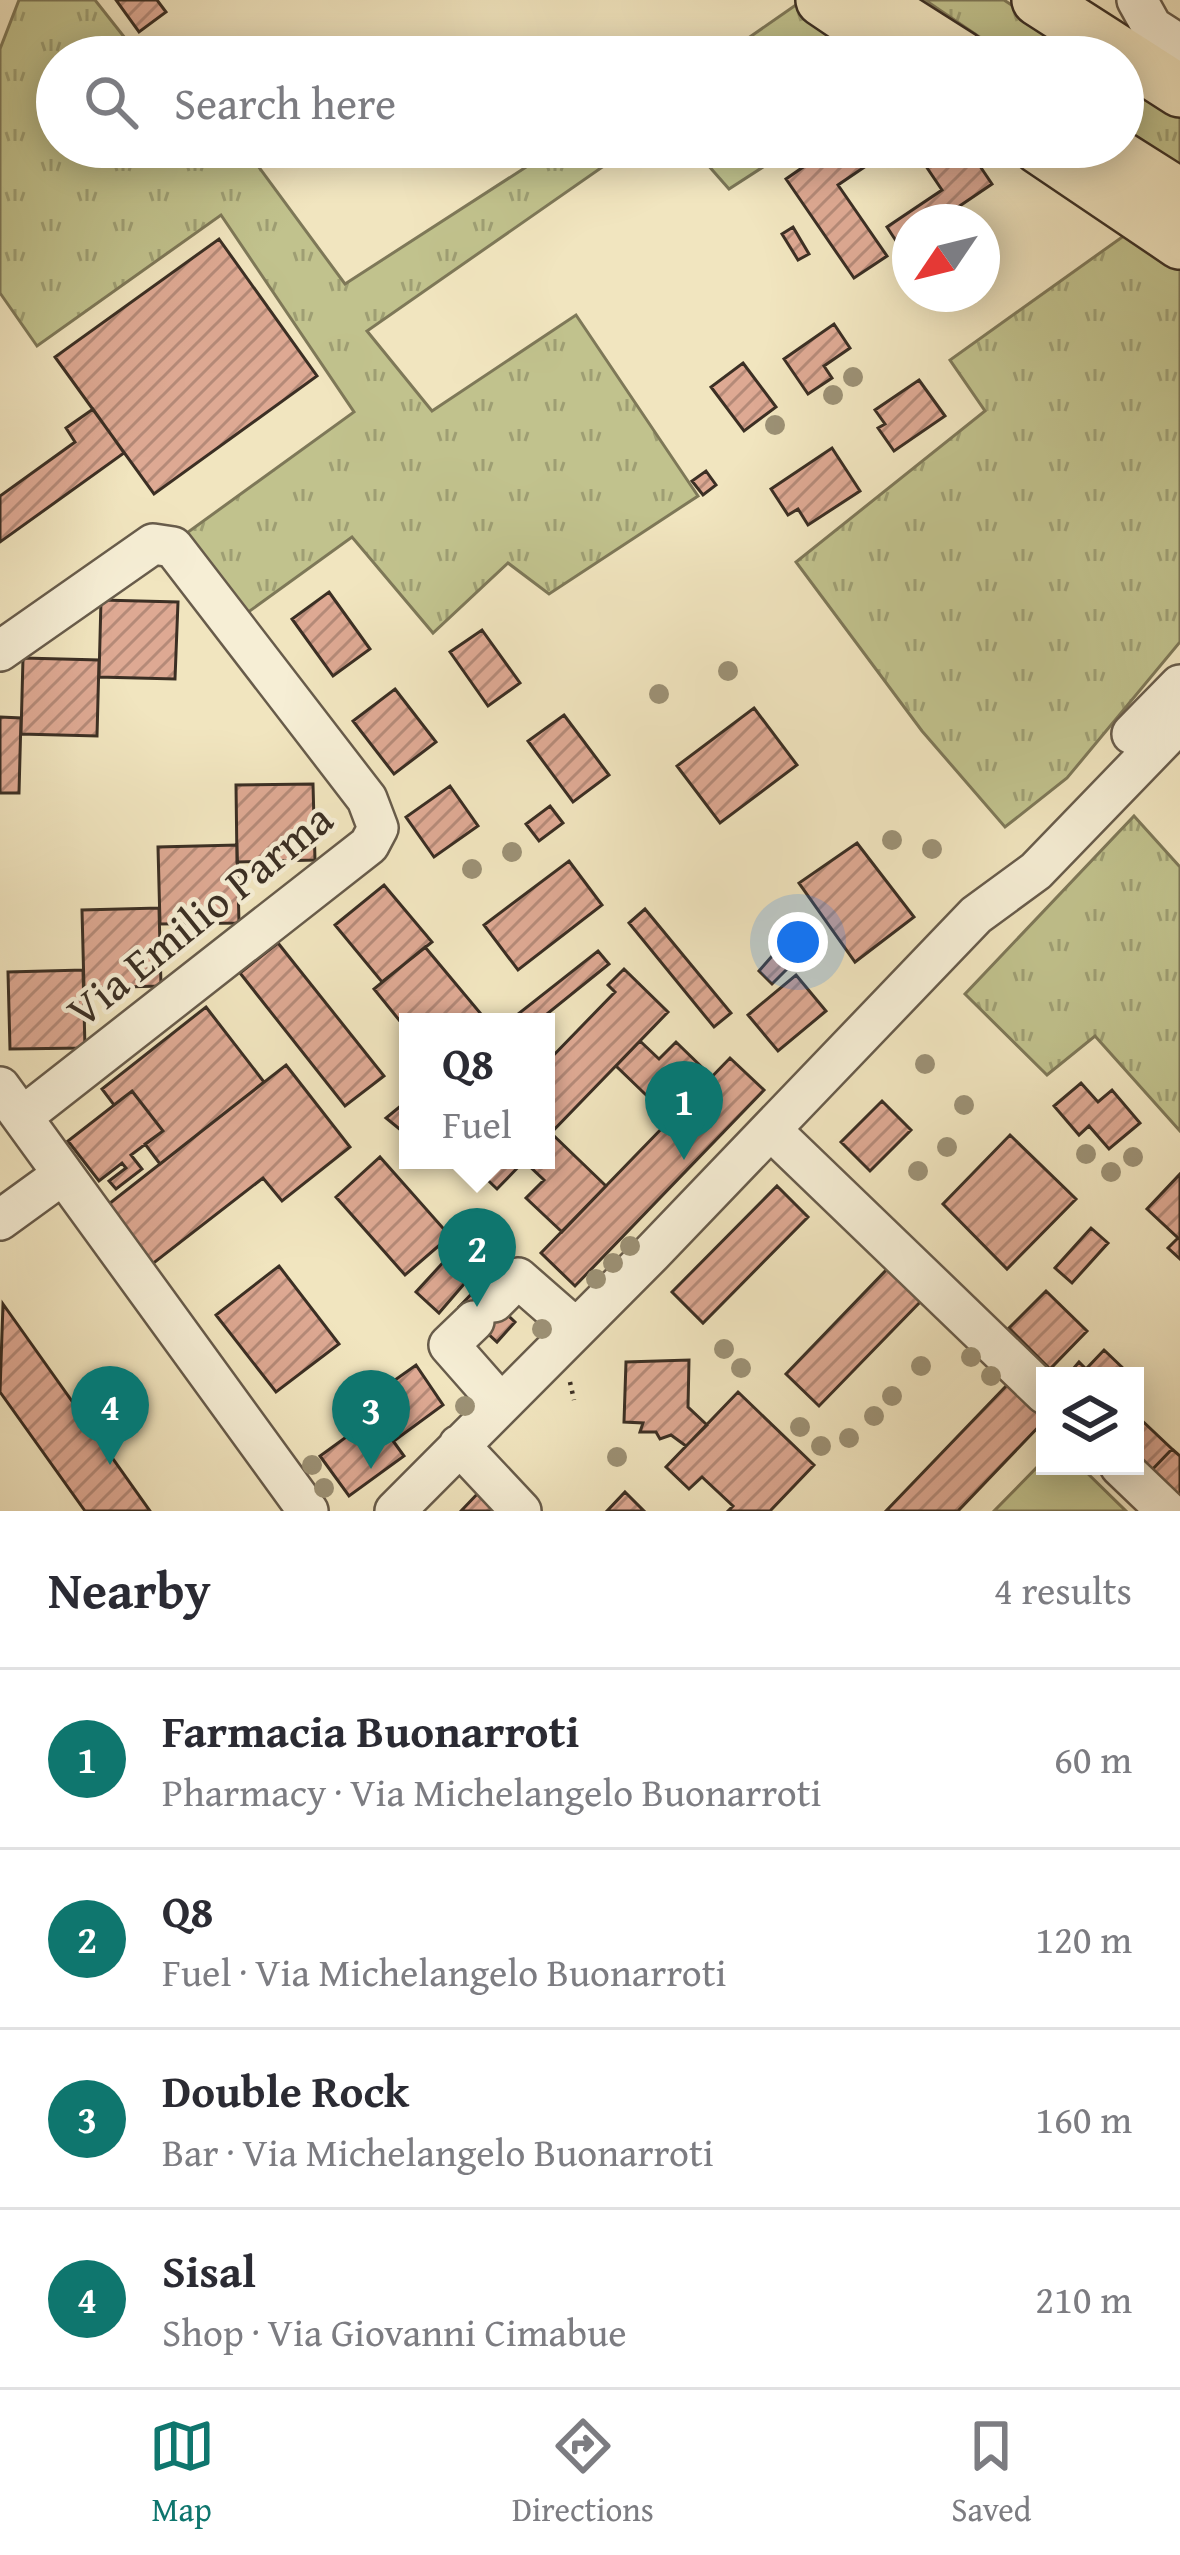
<!DOCTYPE html>
<meta charset="utf-8">
<style>
body{margin:0;font-family:"Gentium Book Plus",serif;background:#f7f7f7;color:#2b2b33}
.controls{position:absolute;right:36px;bottom:36px;display:grid;overflow:hidden;border-radius:0px;box-shadow:0 6px 30px #0003}
.controls button{width:108px;height:108px;display:grid;place-items:center;padding:0;border:0;border-bottom:3px solid #e1e1e2;background:#fff;color:#2b2b33;font:60px sans-serif}
.compass{position:absolute;left:892px;top:204px;width:108px;height:108px;border-radius:50%;background:#fff;box-shadow:0 6px 30px #0003;rotate:235deg}
.you{position:absolute;left:798px;top:942px;width:42px;height:42px;margin:-30px;border:9px solid #fff;border-radius:50%;background:#1a73e8;box-shadow:0 0 0 18px #1a73e833}
.badge{display:grid;place-items:center;width:78px;height:78px;border-radius:50%;background:#0f766e;color:#fff;font-size:39px;font-weight:700}
.pin{position:absolute;translate:-50% -99px;filter:drop-shadow(0 3px 6px #0008)}
.pin::after{content:'';position:absolute;top:63px;width:42px;height:36px;background:inherit;clip-path:polygon(0 0,100% 0,50% 100%)}
.popup{position:absolute;left:399px;top:1013px;width:156px;height:156px;box-sizing:border-box;display:grid;place-content:center;border-radius:0px;background:#fff;filter:drop-shadow(0 3px 9px #0005);font-size:39px;white-space:nowrap;color:#7c7c81}
.popup b{font-size:45px;color:#2b2b33}
.popup::after{content:'';position:absolute;left:50%;top:100%;margin-left:-24px;border:24px solid transparent;border-top-color:#fff}
.list{margin:0;padding:0;list-style:none}
h2{display:flex;justify-content:space-between;align-items:center;height:156px;margin:0;padding:0 48px;font-size:51px}
h2 small{font-size:39px;font-weight:400;color:#7c7c81}
.list li{display:grid;grid-template-columns:78px 1fr auto;gap:36px;align-items:center;box-sizing:border-box;height:180px;padding:0 48px;border-top:3px solid #e1e1e2}
.list b{display:block;font-size:45px;white-space:nowrap}
.list p{margin:0;font-size:39px;white-space:nowrap;color:#7c7c81}
.list em{font-size:39px;font-style:normal;color:#7c7c81}
.icon{flex:none;width:66px;height:66px;fill:none;stroke:currentColor;stroke-width:2;stroke-linecap:round;stroke-linejoin:round}
.map{position:relative;flex:none;width:1180px;height:1511px;overflow:hidden}
.search{position:absolute;background:#fff;box-shadow:0 6px 30px #0003;left:36px;right:36px;top:36px;height:132px;display:flex;align-items:center;gap:30px;box-sizing:border-box;padding:0 42px;border-radius:66px;color:#7c7c81;font-size:45px}
.sheet{height:876px;background:#fff}
nav{display:flex;justify-content:space-around;align-items:center;box-sizing:border-box;height:168px;border-top:3px solid #e1e1e2;background:#fff;font-size:33px;color:#7c7c81}
nav a{display:grid;justify-items:center;gap:6px}
nav .on{color:#0f766e}
.map>svg:first-child{display:block}
.grass{fill:url(#grass-tufts);stroke:#7e7858;stroke-width:3}
.garden{fill:#c1c28d;stroke:#7e7858;stroke-width:3}
.building{fill:url(#building-hatch);stroke:#3b2f24;stroke-width:3}
.lines{fill:none;stroke-linecap:round;stroke-linejoin:round}
.minor-casing{stroke:#685c4b;stroke-width:44}
.major-casing{stroke:#3b2f24;stroke-width:56}
.path{stroke:#3b2f24;stroke-width:4.5;stroke-dasharray:3 6;stroke-linecap:butt}
.minor{stroke:#f6eed5;stroke-width:39}
.major{stroke:#f1e5bf;stroke-width:51}
.tree{fill:#9c9175}
.labels{text-anchor:middle;dominant-baseline:central;stroke-width:9;stroke-linejoin:round;paint-order:stroke}
.street-label{font-size:45px;fill:#3b2f24;stroke:#f6eed5}
</style>
<div class="map">
<svg width="1180" height="1511" viewBox="0 0 1180 1511">
<defs>
<pattern id="grass-tufts" width="24" height="20" patternUnits="userSpaceOnUse" patternTransform="scale(3)"><rect width="24" height="20" fill="#c1c28d"/><path d="M3 7l-1-3M5 7V3M7 7l1-3M15 17l-1-3M17 17v-4M19 17l1-3" fill="none" stroke="#9e9e73"/></pattern>
<pattern id="building-hatch" width="6" height="6" patternUnits="userSpaceOnUse" patternTransform="scale(3)"><rect width="6" height="6" fill="#dea993"/><path d="M-1 1l2-2M0 6l6-6M5 7l2-2" fill="none" stroke="#b58a78"/></pattern>
</defs>
<rect width="100%" height="100%" fill="#f1e5bf"/>
<filter id="stains"><feTurbulence type="fractalNoise" baseFrequency=".00167" numOctaves="4"/><feColorMatrix values="0 0 0 0 .2 0 0 0 0 .09 0 0 0 0 .02 0 0 0 .5 -.17"/></filter>
<radialGradient id="worn" r=".72"><stop offset=".6" stop-color="#630" stop-opacity="0"/><stop offset="1" stop-color="#630" stop-opacity=".3"/></radialGradient>
<path class="grass" d="M19 0H95L140 57H57V147H244L345 284 557 147H631L367 331 432 411 576 315 698 496 549 594 508 563 433 633 352 537 247 613 184 535 354 412 221 215 37 346 0 293V49Z
M803 0 889 57H721Z
M925 0H1004L1091 57H1009Z
M1123 78 1180 115V170L1123 132Z
M692 147H794L729 189Z
M1132 230 1180 262V642L1067 778 1005 827 922 731 796 562 985 411 950 360Z
M1134 816 1180 867V1131L1095 1036 1047 1075 965 994Z"/>
<path class="garden" d="M1045 1459V1466H1080L1126 1511H994Z"/>
<path class="building" d="M116 0H157L166 12 139 32Z
M832 147H894L838 185 887 256 854 278 786 179Z
M913 147H967L992 184 936 222H910V240L900 247 887 227 942 190Z
M793 227 809 254 798 260 782 234Z
M219 239 317 376 154 494 55 357Z
M834 324 850 348 824 366 832 378 808 394 784 359Z
M743 363 776 407 744 431 711 387Z
M919 380 945 416 894 451 878 428 885 424 875 410Z
M93 409 124 453 0 542V496L75 442 66 428Z
M832 448 860 491 808 525 798 509 788 515 771 489Z
M706 471 716 485 703 495 692 481Z
M329 592 370 649 333 676 292 619Z
M101 600 178 602 175 679 99 677Z
M482 630 520 683 488 706 450 652Z
M23 658 99 660 97 736 21 734Z
M395 689 436 742 394 774 353 721Z
M754 708 797 765 720 823 677 766Z
M564 715 609 775 573 802 528 741Z
M0 717 21 718 19 793H0Z
M313 784 315 860 237 862 236 785Z
M450 786 478 826 434 857 406 817Z
M550 806 563 823 539 841 526 824Z
M857 843 914 917 855 962 799 883Z
M237 845 239 923 160 924 158 847Z
M569 861 602 905 518 970 484 925Z
M384 885 432 942 382 982 335 925Z
M159 908 161 986 84 988 82 910Z
M645 909 731 1013 714 1027 629 923Z
M278 943 384 1076 345 1106 240 973Z
M425 947 481 1014 471 1022H408V1031L374 989Z
M598 951 609 964 537 1022H508Z
M773 955 787 969 772 984 759 971Z
M624 969 668 1012 546 1138V1063L615 992 608 985Z
M83 970 85 1048 10 1049 8 972Z
M796 975 826 1011 778 1051 748 1015Z
M206 1007 264 1082 160 1164 145 1144 163 1131 132 1091 114 1105 102 1089Z
M640 1041 659 1059 676 1042 712 1077 671 1119 616 1066Z
M730 1058 764 1090 575 1286 541 1253Z
M286 1065 350 1147 282 1201 263 1178 151 1265 105 1207Z
M1081 1083 1098 1102 1112 1090 1140 1123 1109 1149 1089 1126 1079 1135 1054 1106Z
M132 1091 163 1131 131 1155 142 1169 116 1189 109 1181 126 1168 122 1163 99 1181 68 1141Z
M408 1100V1126L402 1131 386 1118Z
M882 1101 911 1130 870 1171 841 1142Z
M551 1133 606 1186 562 1232 526 1198 544 1180 524 1161 546 1160V1138Z
M1010 1135 1076 1199 1007 1269 943 1204Z
M380 1157 450 1236 405 1275 336 1197Z
M467 1160H525L497 1189Z
M1180 1174V1259L1168 1248 1178 1238 1147 1209Z
M777 1186 808 1217 703 1323 672 1292Z
M1091 1228 1108 1243 1072 1283 1055 1268Z
M449 1256 471 1276 439 1313 416 1292Z
M891 1265 924 1298 819 1406 786 1374Z
M279 1266 339 1344 276 1392 216 1315Z
M478 1287 515 1322 497 1342 459 1307Z
M1046 1291 1087 1331 1050 1369 1009 1328Z
M3 1304 150 1511H85L0 1392Z
M1104 1350 1125 1370 1120 1376H1067L1079 1362 1086 1369Z
M689 1360 688 1407 707 1425 686 1446 671 1435 660 1439 656 1432H640L643 1423 624 1422 626 1362Z
M416 1365 443 1405 394 1441 364 1402Z
M1010 1382 1045 1420 958 1511H886Z
M738 1392 814 1465 770 1511H728L733 1506 702 1477 689 1489 666 1467Z
M1135 1414 1172 1449 1149 1473 1135 1460Z
M375 1416 404 1456 349 1496 320 1456Z
M1172 1449 1180 1456V1503L1149 1473Z
M481 1490 504 1511H461Z
M625 1492 644 1511H607Z"/>
<g class="lines">
<defs>
<path id="minor" d="M1137 0 1152 27 1180 45
M0 651 153 544 173 547 367 799 378 828 369 845 22 1117
M1132 734 1180 685
M0 1087 308 1511
M771 1130 1045 1394
M0 1220 62 1175
M494 1302 518 1278 574 1327
M474 1321 449 1345 500 1403
M459 1445 521 1511
M1120 1466 1167 1511
M395 1511 652 1253 976 915 1036 871 1180 722"/>
<path id="major" d="M822 0 896 50
M871 0 961 57
M1038 0 1180 91
M1038 147 1180 243
M1104 147 1180 195"/>
</defs>
<use href="#minor" class="minor-casing"/>
<use href="#major" class="major-casing"/>
<path class="path" d="M570 1382 574 1400"/>
<use href="#minor" class="minor"/>
<use href="#major" class="major"/>
</g>
<g class="tree">
<circle cx="853" cy="377" r="10"/>
<circle cx="833" cy="395" r="10"/>
<circle cx="775" cy="425" r="10"/>
<circle cx="728" cy="671" r="10"/>
<circle cx="659" cy="694" r="10"/>
<circle cx="892" cy="840" r="10"/>
<circle cx="932" cy="849" r="10"/>
<circle cx="512" cy="852" r="10"/>
<circle cx="472" cy="869" r="10"/>
<circle cx="925" cy="1064" r="10"/>
<circle cx="964" cy="1105" r="10"/>
<circle cx="947" cy="1147" r="10"/>
<circle cx="1086" cy="1154" r="10"/>
<circle cx="1133" cy="1157" r="10"/>
<circle cx="918" cy="1171" r="10"/>
<circle cx="1111" cy="1172" r="10"/>
<circle cx="630" cy="1246" r="10"/>
<circle cx="613" cy="1263" r="10"/>
<circle cx="596" cy="1279" r="10"/>
<circle cx="542" cy="1329" r="10"/>
<circle cx="724" cy="1349" r="10"/>
<circle cx="971" cy="1357" r="10"/>
<circle cx="921" cy="1366" r="10"/>
<circle cx="741" cy="1368" r="10"/>
<circle cx="991" cy="1376" r="10"/>
<circle cx="892" cy="1396" r="10"/>
<circle cx="465" cy="1406" r="10"/>
<circle cx="874" cy="1416" r="10"/>
<circle cx="800" cy="1427" r="10"/>
<circle cx="849" cy="1438" r="10"/>
<circle cx="821" cy="1446" r="10"/>
<circle cx="617" cy="1457" r="10"/>
<circle cx="312" cy="1465" r="10"/>
<circle cx="324" cy="1488" r="10"/>
</g>
<g class="labels">
<g class="street-label">
<text transform="translate(199 914) rotate(-39)">Via Emilio Parma</text>
</g>
</g>
<rect width="100%" height="100%" filter="url(#stains)"/>
<rect width="100%" height="100%" fill="url(#worn)"/>
</svg>
<div class="controls">
<button><svg class="icon" aria-label="layers" viewBox="0 0 24 24"><path d="M12 4l9 5-9 5-9-5zM3 14l9 5 9-5"/></svg></button>
</div>
<svg class="compass" viewBox="-18 -18 36 36"><path d="M0-13l5 13h-10z" fill="#e53935"/><path d="M0 13l5-13h-10z" fill="#7c7c81"/></svg>
<div class="you"></div>
<div class="pin badge" style="left:684px;top:1160px">1</div>
<div class="pin badge" style="left:477px;top:1307px">2</div>
<div class="popup"><b>Q8</b>Fuel</div>
<div class="pin badge" style="left:371px;top:1469px">3</div>
<div class="pin badge" style="left:110px;top:1465px">4</div>
<div class="search"><svg class="icon" aria-label="search" viewBox="0 0 24 24"><circle cx="10" cy="10" r="6"/><path d="M15 15l6 6"/></svg>Search here</div>
</div>
<section class="sheet">
<h2>Nearby<small>4 results</small></h2>
<ul class="list">
<li><span class="badge">1</span><div><b>Farmacia Buonarroti</b><p>Pharmacy · Via Michelangelo Buonarroti</p></div><em>60 m</em></li>
<li><span class="badge">2</span><div><b>Q8</b><p>Fuel · Via Michelangelo Buonarroti</p></div><em>120 m</em></li>
<li><span class="badge">3</span><div><b>Double Rock</b><p>Bar · Via Michelangelo Buonarroti</p></div><em>160 m</em></li>
<li><span class="badge">4</span><div><b>Sisal</b><p>Shop · Via Giovanni Cimabue</p></div><em>210 m</em></li>
</ul>
</section>
<nav>
<a class="on"><svg class="icon" aria-label="map" viewBox="0 0 24 24"><path d="M3 6l6-2 6 2 6-2v14l-6 2-6-2-6 2zM9 4v14M15 6v14"/></svg>Map</a>
<a><svg class="icon" aria-label="directions" viewBox="0 0 24 24"><path d="M12 3l9 9-9 9-9-9zM9 14v-3h6M13 9l2 2-2 2"/></svg>Directions</a>
<a><svg class="icon" aria-label="saved" viewBox="0 0 24 24"><path d="M7 4h10v16l-5-4-5 4z"/></svg>Saved</a>
</nav>
